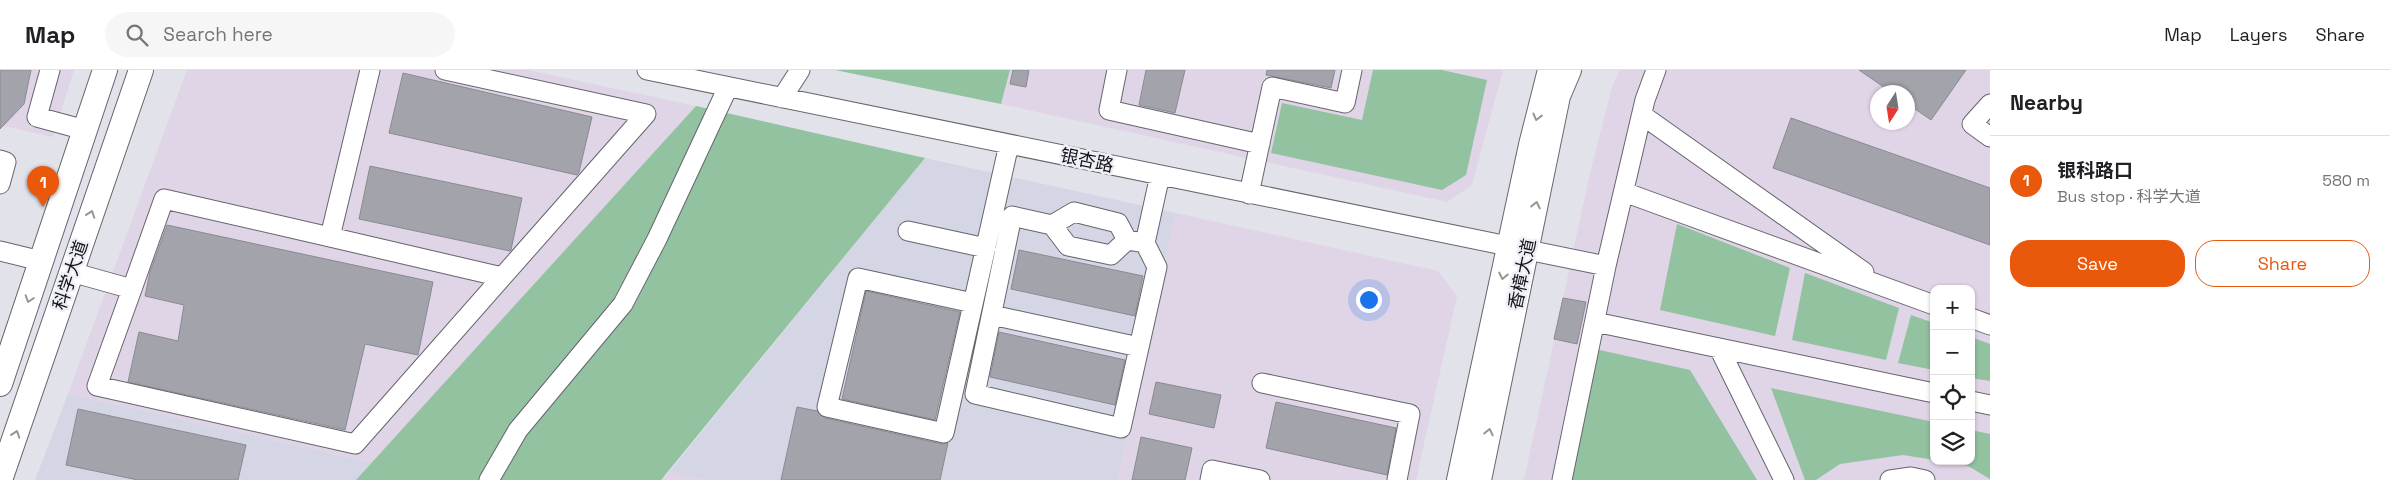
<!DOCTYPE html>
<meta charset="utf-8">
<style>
body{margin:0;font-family:"Space Grotesk","Noto Sans SC",sans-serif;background:#f6f6f6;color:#202124}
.controls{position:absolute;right:15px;bottom:15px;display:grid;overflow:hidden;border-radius:10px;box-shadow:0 1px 4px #0004}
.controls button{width:45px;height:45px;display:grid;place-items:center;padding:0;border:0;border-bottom:1px solid #e0e0e0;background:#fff;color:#202124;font:25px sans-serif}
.compass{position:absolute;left:1870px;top:15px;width:45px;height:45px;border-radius:50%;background:#fff;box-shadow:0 1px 4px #0004;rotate:192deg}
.you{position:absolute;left:1368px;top:229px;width:18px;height:18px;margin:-12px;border:4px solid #fff;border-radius:50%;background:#1a73e8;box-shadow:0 0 0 8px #1a73e833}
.badge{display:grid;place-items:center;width:32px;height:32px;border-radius:50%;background:#ea580c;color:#fff;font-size:16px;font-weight:700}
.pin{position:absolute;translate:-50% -41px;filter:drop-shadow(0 1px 2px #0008)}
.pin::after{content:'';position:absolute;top:26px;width:18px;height:15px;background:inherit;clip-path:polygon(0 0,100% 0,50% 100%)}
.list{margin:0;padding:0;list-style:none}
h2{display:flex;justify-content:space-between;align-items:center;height:65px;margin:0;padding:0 20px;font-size:21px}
h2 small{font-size:16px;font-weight:400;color:#757577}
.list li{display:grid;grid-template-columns:32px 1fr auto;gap:15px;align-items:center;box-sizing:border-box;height:90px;padding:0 20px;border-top:1px solid #e0e0e0}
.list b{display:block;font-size:19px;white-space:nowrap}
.list p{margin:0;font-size:16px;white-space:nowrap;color:#757577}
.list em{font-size:16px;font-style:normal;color:#757577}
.actions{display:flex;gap:10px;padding:15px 20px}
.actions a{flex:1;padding:11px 0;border:1px solid #ea580c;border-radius:20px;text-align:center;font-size:18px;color:#ea580c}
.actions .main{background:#ea580c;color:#fff}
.icon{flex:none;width:28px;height:28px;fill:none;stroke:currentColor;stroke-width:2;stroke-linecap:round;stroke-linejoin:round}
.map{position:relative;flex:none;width:1990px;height:410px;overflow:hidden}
header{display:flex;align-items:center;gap:30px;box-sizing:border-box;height:70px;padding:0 25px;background:#fff;border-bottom:1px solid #e0e0e0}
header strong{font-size:24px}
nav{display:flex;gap:28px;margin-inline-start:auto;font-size:18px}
.search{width:350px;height:45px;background:#f6f6f6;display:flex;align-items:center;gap:12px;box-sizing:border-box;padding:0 18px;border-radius:28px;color:#757577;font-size:19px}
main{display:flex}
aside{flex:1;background:#fff}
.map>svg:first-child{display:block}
.commercial{fill:#e0d4e7;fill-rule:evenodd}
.built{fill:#d4d5e5}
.green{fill:#92c2a0}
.building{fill:#a3a3ab;stroke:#8a8a93}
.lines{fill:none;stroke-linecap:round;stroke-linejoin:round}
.minor-casing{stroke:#65656d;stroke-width:21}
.major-casing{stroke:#65656d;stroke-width:26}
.minor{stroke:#fff;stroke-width:19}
.major{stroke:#fff;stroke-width:24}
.oneway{stroke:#959596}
.labels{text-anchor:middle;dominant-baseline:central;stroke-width:5;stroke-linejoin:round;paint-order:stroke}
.street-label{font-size:18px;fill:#131316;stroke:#efeff8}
</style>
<header>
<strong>Map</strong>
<div class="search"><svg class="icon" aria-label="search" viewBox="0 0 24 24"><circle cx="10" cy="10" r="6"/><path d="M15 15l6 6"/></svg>Search here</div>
<nav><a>Map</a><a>Layers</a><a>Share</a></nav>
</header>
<main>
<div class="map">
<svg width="1990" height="410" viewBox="0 0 1990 410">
<rect width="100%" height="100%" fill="#e2e2eb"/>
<path class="commercial" d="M0 0H74L53 67 0 55Z
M187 0H528L696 36 372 393 68 324Z
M1010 0H1503L1472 115 1447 132 1001 34Z
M1620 0H1990V410H1524L1590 103 1612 17ZM1878 22H1908V52H1878ZM1934 219H1971V391H1934Z
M1176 143 1438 201 1457 226 1416 410H1117Z
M669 402 708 410H661Z"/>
<path class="built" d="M925 88 1176 143 1117 410H708L669 402Z
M68 324 372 393 356 410H35Z"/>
<path class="green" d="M835 0H1010L1001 34Z
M1373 0H1442L1487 10 1466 105 1442 120 1271 83 1282 33 1362 50Z
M696 36 925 88 661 410H356Z
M1677 154 1790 198 1775 266 1660 240Z
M1805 203 1899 238 1886 290 1792 270Z
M1911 245 1934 253V300L1898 293Z
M1971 267 1990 274V311L1971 308Z
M1595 279 1690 300 1757 410H1569Z
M1771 318 1934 352V390L1903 385 1840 394 1816 410H1805Z
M1971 360 1990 364V409L1968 396 1941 391H1971Z"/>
<path class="building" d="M0 0H31L24 34 0 59Z
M1013 0H1029L1026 17 1010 14Z
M1146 0H1185L1175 43 1139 35Z
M1267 0H1335L1331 18 1266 5Z
M1859 0H1966L1931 50 1908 34V22H1891Z
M403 3 592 47 579 102 577 105 389 63Z
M1791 48 1990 118V175L1773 98Z
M370 96 522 128 511 180 510 181 359 149Z
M167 155 433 212 418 285 365 274 345 360 128 312 139 262 178 271 184 235 145 226 150 202Z
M1019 180 1143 206 1135 246 1011 219Z
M866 221 960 242 935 350 842 329Z
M1563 228 1586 232 1577 274 1554 269Z
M999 262 1125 290 1115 335 990 307Z
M1156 312 1221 325 1214 358 1149 344Z
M1276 332 1396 358 1387 405 1266 378Z
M797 337 817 341 825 348 942 374 948 373 940 410H781Z
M78 339 246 375 238 410H138L66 395Z
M1141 367 1192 378 1185 410H1132Z"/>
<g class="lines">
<defs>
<path id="minor" d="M50 0 37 47 85 60
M647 0 1606 196 1562 410
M1117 0 1109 40 1260 74
M782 28 800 0
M1990 34 1972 54 1990 67
M1642 45 1864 202
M0 90 6 92 0 114
M1624 122 1934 235
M1249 124 1272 17 1345 33 1352 0
M1052 155 1068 176 1111 185 1127 170
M908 161 986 178
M330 167 502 207
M1145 173 1127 170 1118 153 1074 142 1052 155 1012 146 975 324 1121 358 1157 197 1145 173 1160 105
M0 181 41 191
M1606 196 1645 30 1656 0
M71 202 132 219 164 129 330 167 370 0
M132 219 97 316 355 374 646 44 445 0
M973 233 858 208 827 337 944 363 1009 74
M992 245 1139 277
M1971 248 1990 255
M1595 252 1934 323
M1719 278 1784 410
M1262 313 1410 344 1397 410
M1971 331 1990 335
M489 410 518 360 623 234 657 169 728 17
M1210 410 1212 400 1260 410
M1890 410 1911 407 1925 410"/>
<path id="major" d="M0 314 105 0
M0 410 141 0
M1459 410 1531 75 1550 0
M1479 410 1558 26 1569 0"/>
</defs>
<use href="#minor" class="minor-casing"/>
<use href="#major" class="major-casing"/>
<use href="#minor" class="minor"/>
<use href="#major" class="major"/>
</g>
<defs><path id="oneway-chevron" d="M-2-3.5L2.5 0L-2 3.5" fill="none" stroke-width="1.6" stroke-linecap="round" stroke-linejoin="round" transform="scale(1.25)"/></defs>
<g class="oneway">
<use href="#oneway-chevron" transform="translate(1537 47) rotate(104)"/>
<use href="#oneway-chevron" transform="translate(1536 135) rotate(-78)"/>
<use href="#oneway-chevron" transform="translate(91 144) rotate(-71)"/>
<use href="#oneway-chevron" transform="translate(1503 206) rotate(102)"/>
<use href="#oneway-chevron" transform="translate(29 229) rotate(108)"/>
<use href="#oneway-chevron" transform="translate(1489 362) rotate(-78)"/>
<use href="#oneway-chevron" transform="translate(16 364) rotate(-71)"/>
</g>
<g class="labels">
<g class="street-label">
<text transform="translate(1087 90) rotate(12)">银杏路</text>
<text transform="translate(1522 204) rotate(-78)">香樟大道</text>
<text transform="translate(70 205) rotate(-71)">科学大道</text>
</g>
</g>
</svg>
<div class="controls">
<button>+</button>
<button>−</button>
<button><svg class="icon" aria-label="locate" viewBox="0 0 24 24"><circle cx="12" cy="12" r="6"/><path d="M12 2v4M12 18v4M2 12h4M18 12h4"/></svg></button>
<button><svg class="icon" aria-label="layers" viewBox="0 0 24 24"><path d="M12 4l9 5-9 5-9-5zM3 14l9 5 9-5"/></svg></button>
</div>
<svg class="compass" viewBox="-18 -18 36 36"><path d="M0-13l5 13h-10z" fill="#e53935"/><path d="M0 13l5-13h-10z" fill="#757577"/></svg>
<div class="you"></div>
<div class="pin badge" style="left:43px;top:137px">1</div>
</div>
<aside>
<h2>Nearby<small></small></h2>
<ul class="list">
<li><span class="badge">1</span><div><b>银科路口</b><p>Bus stop · 科学大道</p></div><em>580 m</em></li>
</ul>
<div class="actions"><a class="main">Save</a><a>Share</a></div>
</aside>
</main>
